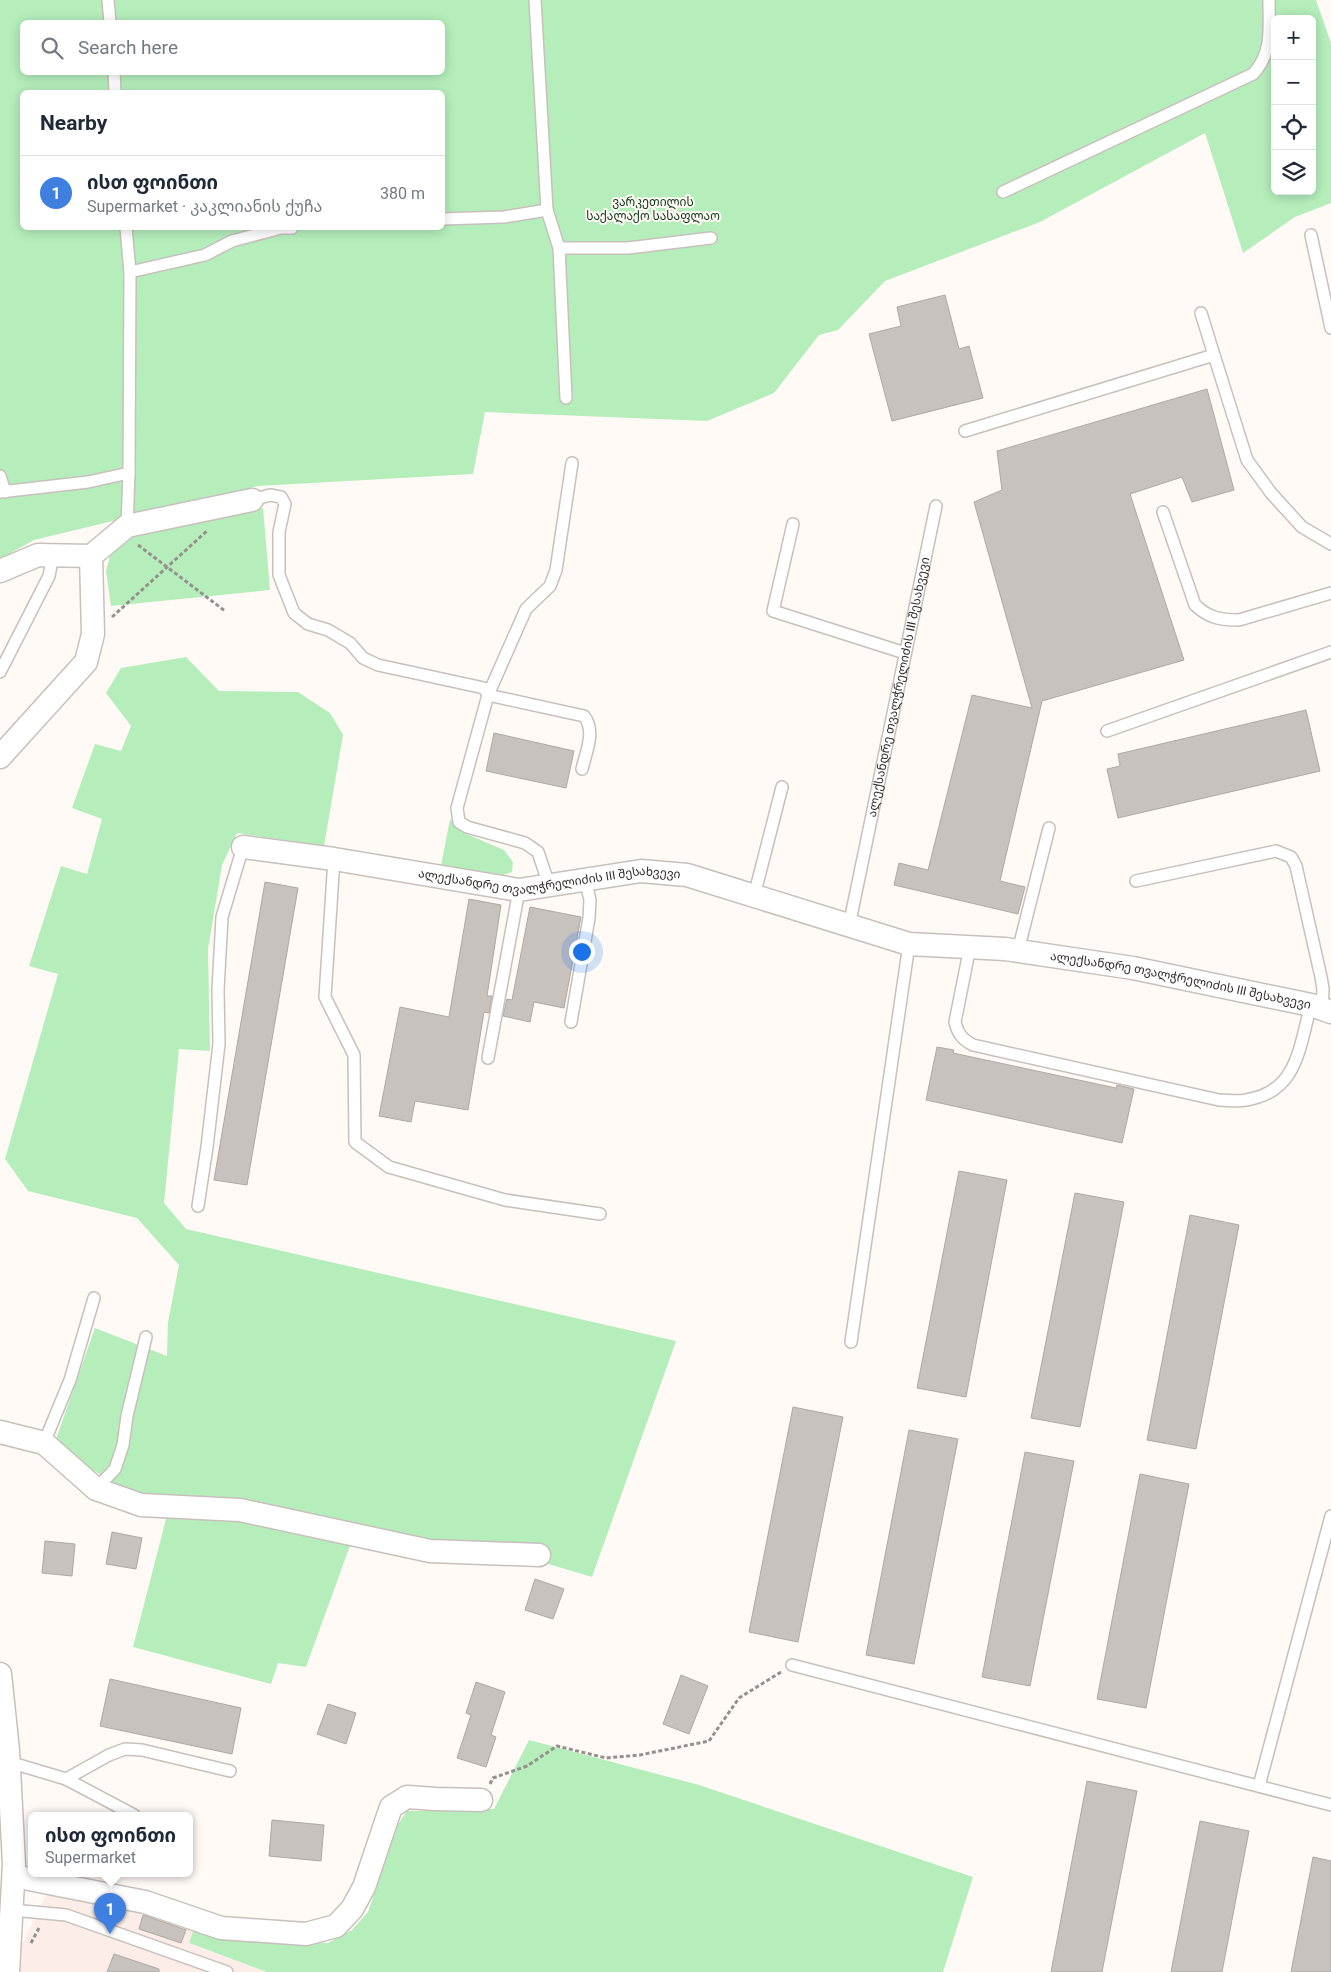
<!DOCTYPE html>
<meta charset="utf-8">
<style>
body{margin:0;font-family:Roboto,"Noto Sans Georgian",sans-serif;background:#f6f6f7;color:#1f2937}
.controls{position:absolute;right:15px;top:15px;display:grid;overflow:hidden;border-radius:8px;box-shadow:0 2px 12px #0003}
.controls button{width:45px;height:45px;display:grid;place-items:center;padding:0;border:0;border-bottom:1px solid #e0e1e3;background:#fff;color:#1f2937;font:25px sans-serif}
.you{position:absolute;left:581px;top:951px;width:18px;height:18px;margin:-12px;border:4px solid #fff;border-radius:50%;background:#1a73e8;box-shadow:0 0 0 8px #1a73e833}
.badge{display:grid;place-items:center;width:32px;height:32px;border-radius:50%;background:#2f6581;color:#fff;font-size:16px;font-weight:700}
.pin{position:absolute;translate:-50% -41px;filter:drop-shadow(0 1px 2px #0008)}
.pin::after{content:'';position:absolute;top:26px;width:18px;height:15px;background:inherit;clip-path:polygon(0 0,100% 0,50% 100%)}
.popup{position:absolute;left:28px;top:1812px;width:165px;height:65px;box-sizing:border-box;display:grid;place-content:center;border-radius:8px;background:#fff;filter:drop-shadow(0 1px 4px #0005);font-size:16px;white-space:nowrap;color:#747a83}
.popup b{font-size:19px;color:#1f2937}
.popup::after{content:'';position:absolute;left:50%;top:100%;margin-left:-10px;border:10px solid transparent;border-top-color:#fff}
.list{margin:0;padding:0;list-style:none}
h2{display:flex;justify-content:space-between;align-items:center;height:65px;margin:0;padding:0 20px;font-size:21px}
h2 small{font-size:16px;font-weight:400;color:#747a83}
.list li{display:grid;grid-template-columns:32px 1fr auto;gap:15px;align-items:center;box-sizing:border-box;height:75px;padding:0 20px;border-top:1px solid #e0e1e3}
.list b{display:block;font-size:19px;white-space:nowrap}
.list p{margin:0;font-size:16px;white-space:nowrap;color:#747a83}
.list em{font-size:16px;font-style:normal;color:#747a83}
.icon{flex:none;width:28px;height:28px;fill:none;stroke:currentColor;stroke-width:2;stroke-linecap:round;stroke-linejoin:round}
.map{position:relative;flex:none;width:1331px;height:1972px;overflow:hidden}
.search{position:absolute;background:#fff;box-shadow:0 2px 12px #0003;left:20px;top:20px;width:425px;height:55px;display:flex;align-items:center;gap:12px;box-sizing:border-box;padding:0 18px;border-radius:8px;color:#747a83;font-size:19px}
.panel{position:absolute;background:#fff;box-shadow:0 2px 12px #0003;left:20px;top:90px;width:425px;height:140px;border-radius:8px}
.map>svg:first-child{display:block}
.commercial{fill:#fcede8}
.green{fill:#b5eebb;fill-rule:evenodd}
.building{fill:#c8c2be;stroke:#aea8a4}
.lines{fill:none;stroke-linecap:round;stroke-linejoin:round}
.service-casing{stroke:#c7c0bc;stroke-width:14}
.minor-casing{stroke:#c7c0bc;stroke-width:25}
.path{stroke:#94908e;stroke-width:3;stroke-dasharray:4 2.5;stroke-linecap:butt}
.service{stroke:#fff;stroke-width:11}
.minor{stroke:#fff;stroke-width:22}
.labels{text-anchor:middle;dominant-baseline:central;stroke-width:4;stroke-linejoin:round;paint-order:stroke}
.park-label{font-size:12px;fill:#0c3816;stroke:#fffaf6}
.street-label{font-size:12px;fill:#2e2b2a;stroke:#fffaf6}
</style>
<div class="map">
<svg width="1331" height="1972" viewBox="0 0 1331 1972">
<rect width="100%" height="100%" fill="#fffaf6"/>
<path class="commercial" d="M49 1889 196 1924 190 1944 267 1972H17L19 1951Z"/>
<path class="green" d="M0 0H1316L1331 43V203L1295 217 1243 253 1205 133 1040 222 885 281 838 330 819 335 774 393 707 421 485 412 473 474 258 486 34 540 0 559ZM1275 19H1312V191H1275ZM22 22H442V72H22ZM22 92H442V228H22Z
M263 508 270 590 111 606 106 571 110 556 129 535Z
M186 657 219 691 298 692 330 713 343 735 324 846 237 833 222 865 208 949 210 1051 179 1049 164 1203 186 1229 676 1341 592 1577 548 1564 550 1549 428 1543 126 1491 82 1463 55 1442 95 1328 167 1356 168 1322 179 1265 137 1218 28 1191 5 1159 58 974 29 966 61 866 87 874 102 819 72 808 95 744 121 751 131 726 106 693 121 668Z
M450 819 464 833 504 850 513 862 512 872 498 877 441 866Z
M167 1515 236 1516 351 1543 306 1667 278 1663 271 1684 133 1647Z
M529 1740 699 1785 973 1877 943 1972H267L189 1943 196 1924 224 1937 328 1943 352 1930 368 1912 398 1824 407 1811 494 1809Z"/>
<path class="building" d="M945 295 959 349 969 346 983 398 892 421 869 334 901 326 897 307Z
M1207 389 1234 490 1192 502 1182 477 1130 494 1184 660 1042 701 1000 881 1025 887 1018 914 894 885 899 863 928 870 972 695 1032 708 974 502 1002 490 997 451Z
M1306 710 1320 771 1118 818 1107 769 1120 766 1118 754Z
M494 733 574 751 566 788 486 771Z
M265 882 298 888 247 1185 214 1180Z
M469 899 501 905 487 996H492L489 1013 484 1012 468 1110 415 1101 411 1122 379 1116 400 1007 449 1017Z
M530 907 581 917 564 1008 534 1002 530 1022 503 1016 507 999 512 1000Z
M937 1047 954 1050 953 1053 1116 1088 1117 1085 1134 1089 1122 1143 926 1100Z
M959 1171 1007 1180 966 1397 917 1388Z
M1075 1193 1124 1202 1080 1427 1031 1418Z
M1190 1215 1239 1225 1196 1449 1147 1440Z
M793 1407 843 1417 798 1642 749 1632Z
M909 1430 958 1439 914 1664 866 1655Z
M1025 1452 1074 1461 1030 1686 982 1677Z
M1140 1474 1189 1484 1146 1708 1097 1699Z
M112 1532 142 1538 136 1569 106 1564Z
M45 1541 75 1544 72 1576 42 1573Z
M535 1579 564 1589 553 1619 525 1610Z
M681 1675 708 1686 689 1734 663 1724Z
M110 1679 241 1708 232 1754 100 1726Z
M476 1682 505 1692 491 1735 496 1737 486 1767 457 1758 471 1715 466 1713Z
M328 1704 356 1713 346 1744 317 1734Z
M1087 1781 1137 1791 1102 1972H1051Z
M272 1820 324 1825 321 1861 269 1856Z
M1200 1821 1249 1831 1222 1972H1171Z
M1313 1857 1331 1861V1972H1291Z
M143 1915 186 1930 181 1943 139 1929Z
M114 1954 159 1969V1972H107Z"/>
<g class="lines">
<defs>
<g id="service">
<path d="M108 0 110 22"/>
<path d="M535 0 547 210 559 248 566 398"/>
<path d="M114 72 115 92"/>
<path d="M1003 192 1253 74C1273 53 1269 27 1269 0"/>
<path d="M442 219 504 217 547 210"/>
<path d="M126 228 130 272 129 473 127 526"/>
<path d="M1311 235 1331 328"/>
<path d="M559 248H628L711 238"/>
<path d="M130 272 205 255 232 241 281 228H292"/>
<path d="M1201 313 1214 355"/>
<path d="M965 431 1214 355 1247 460 1271 493 1302 527 1331 544"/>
<path d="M572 463 556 570 550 586 526 609 488 695 584 716C596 731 586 752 582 769"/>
<path d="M0 476 5 492"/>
<path d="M0 492 88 482 129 473"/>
<path d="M252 500 270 495 281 497 285 504 279 532V575L294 613 308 624 328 630 350 643 363 658 378 665 484 688 488 695 457 808 459 822 467 827 525 843 538 852 549 885"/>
<path d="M1163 512 1195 605C1209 618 1220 620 1239 620L1331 593"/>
<path d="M793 524 773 611 905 653"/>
<path d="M0 672 49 576 53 555"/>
<path d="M1107 731 1331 652"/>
<path d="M334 859 325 997 354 1055 355 1142 389 1167 505 1200 600 1214"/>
<path d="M1136 881 1276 851 1291 857 1296 866 1321 977 1323 989 1322 1009"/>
<path d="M754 896 782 787"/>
<path id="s1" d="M849 926 936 506"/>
<path d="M970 947 955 1022C958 1034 962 1039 973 1045L1219 1100C1228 1100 1238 1102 1246 1100 1298 1092 1299 1047 1311 1005"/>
<path d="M1018 951 1049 828"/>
<path d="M571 1022 589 918 590 900 585 879"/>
<path d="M488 1058 519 890"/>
<path d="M198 1206 207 1147 219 1044 218 990 222 917 243 847"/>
<path d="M851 1342 909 944"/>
<path d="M44 1443 70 1380 94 1298"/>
<path d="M96 1489 115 1469 123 1445 127 1416 146 1337"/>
<path d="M792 1665 1331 1805"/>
<path d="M9 1762 66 1779 109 1755 125 1749 142 1750 230 1771"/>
<path d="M66 1779 134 1815"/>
<path d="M1259 1786 1331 1516"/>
<path d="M12 1910 66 1915 227 1972"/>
</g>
<g id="minor">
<path d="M0 571 38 555 91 556"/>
<path d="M0 757 86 662 93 634 91 556 127 526 252 500"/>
<path id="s2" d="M243 847 334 859 519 890 641 871 687 875 909 944 1005 949 1133 968 1311 1005 1331 1012"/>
<path d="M0 1432 44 1443 96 1489 141 1505 240 1510 430 1551 539 1555"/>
<path d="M0 1674 8 1750 14 1864 8 1972"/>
<path d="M14 1876 145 1902 221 1928 306 1934 336 1926 352 1909 364 1887 391 1807 407 1797 436 1799 481 1800"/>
</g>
</defs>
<use href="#service" class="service-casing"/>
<use href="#minor" class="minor-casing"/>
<path class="path" d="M138 545 225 611
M112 617 208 530
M490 1784 493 1778 527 1766 557 1746 606 1758 640 1755 709 1741 739 1698 781 1672
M31 1943 40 1926"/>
<use href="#service" class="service"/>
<use href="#minor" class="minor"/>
</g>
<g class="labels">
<g class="park-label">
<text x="653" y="202">ვარკეთილის<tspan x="653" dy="14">საქალაქო სასაფლაო</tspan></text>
</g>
<g class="street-label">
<text stroke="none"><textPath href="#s1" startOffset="244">ალექსანდრე თვალჭრელიძის III შესახვევი</textPath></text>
<text stroke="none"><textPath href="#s2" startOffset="310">ალექსანდრე თვალჭრელიძის III შესახვევი</textPath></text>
<text stroke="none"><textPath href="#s2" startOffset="956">ალექსანდრე თვალჭრელიძის III შესახვევი</textPath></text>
</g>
</g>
</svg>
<div class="controls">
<button>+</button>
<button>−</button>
<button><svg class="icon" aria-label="locate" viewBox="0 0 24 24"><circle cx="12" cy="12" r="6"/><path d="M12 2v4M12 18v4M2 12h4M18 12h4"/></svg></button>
<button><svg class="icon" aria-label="layers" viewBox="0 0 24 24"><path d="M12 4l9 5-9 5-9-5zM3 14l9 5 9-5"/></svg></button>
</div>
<div class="you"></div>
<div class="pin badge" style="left:110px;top:1934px;background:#3f7fe0">1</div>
<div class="popup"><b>ისთ ფოინთი</b>Supermarket</div>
<div class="search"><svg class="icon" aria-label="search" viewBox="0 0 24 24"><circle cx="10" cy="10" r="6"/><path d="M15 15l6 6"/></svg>Search here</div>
<section class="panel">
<h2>Nearby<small></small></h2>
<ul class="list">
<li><span class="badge" style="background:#3f7fe0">1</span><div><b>ისთ ფოინთი</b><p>Supermarket · კაკლიანის ქუჩა</p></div><em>380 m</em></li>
</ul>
</section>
</div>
